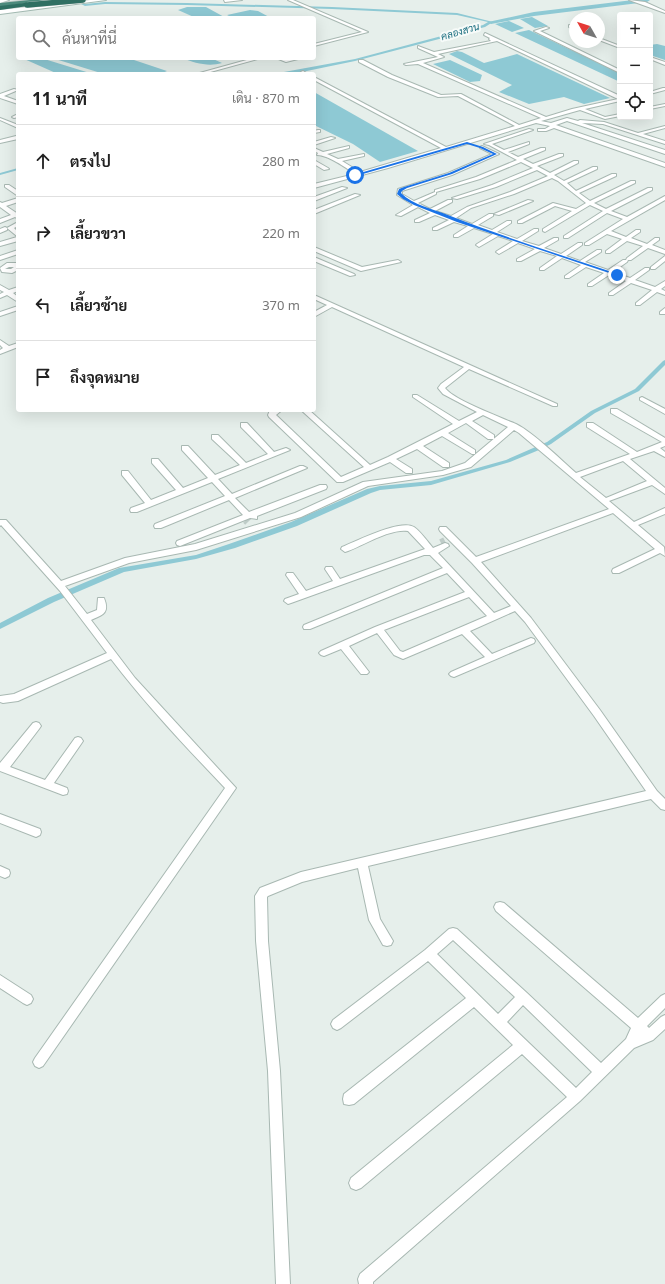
<!DOCTYPE html>
<html lang="th">
<meta charset="utf-8">
<style>
body{margin:0;font-family:"Noto Sans",Sarabun,sans-serif;background:#f2f2f2;color:#222}
.controls{position:absolute;right:12px;top:12px;display:grid;overflow:hidden;border-radius:4px;box-shadow:0 4px 16px #0002}
.controls button{width:36px;height:36px;display:grid;place-items:center;padding:0;border:0;border-bottom:1px solid #e0e0e0;background:#fff;color:#222;font:20px sans-serif}
.compass{position:absolute;left:569px;top:12px;width:36px;height:36px;border-radius:50%;background:#fff;box-shadow:0 4px 16px #0002;rotate:309deg}
.stop{position:absolute;width:12px;height:12px;margin:-9px;border:3px solid #1a73e8;border-radius:50%;background:#fff}
.stop.end{background:#1a73e8;border-color:#fff;box-shadow:0 1px 4px #0008}
.list{margin:0;padding:0;list-style:none}
h2{display:flex;justify-content:space-between;align-items:center;height:52px;margin:0;padding:0 16px;font-size:17px}
h2 small{font-size:13px;font-weight:400;color:#767676}
.list li{display:grid;grid-template-columns:26px 1fr auto;gap:12px;align-items:center;box-sizing:border-box;height:72px;padding:0 16px;border-top:1px solid #e0e0e0}
.list b{display:block;font-size:15px;white-space:nowrap}
.list em{font-size:13px;font-style:normal;color:#767676}
.icon{flex:none;width:22px;height:22px;fill:none;stroke:currentColor;stroke-width:2;stroke-linecap:round;stroke-linejoin:round}
.map{position:relative;flex:none;width:665px;height:1284px;overflow:hidden}
.search{position:absolute;background:#fff;box-shadow:0 4px 16px #0002;left:16px;top:16px;width:300px;height:44px;display:flex;align-items:center;gap:10px;box-sizing:border-box;padding:0 14px;border-radius:4px;color:#767676;font-size:15px}
.panel{position:absolute;background:#fff;box-shadow:0 4px 16px #0002;left:16px;top:72px;width:300px;height:340px;border-radius:4px}
.map>svg:first-child{display:block}
.water{fill:#8ec9d4}
.lines{fill:none;stroke-linecap:round;stroke-linejoin:round}
.canal{fill:#8ec9d4;fill-rule:evenodd}
.river{fill:#8ec9d4;fill-rule:evenodd}
.minor-tunnel{stroke:#bfccc8;stroke-width:8;stroke-dasharray:8 3.5;stroke-linecap:butt}
.minor-casing{stroke:#a8b8b2;stroke-width:2}
.secondary-casing{stroke:#a4bbb3;stroke-width:2}
.trunk-casing{stroke:#c2cac8;stroke-width:2}
.motorway-casing{stroke:#c2cac8;stroke-width:2}
.minor{fill:#fff;fill-rule:evenodd}
.secondary{fill:#fff;fill-rule:evenodd}
.trunk{fill:#4c8a7c;fill-rule:evenodd}
.motorway{fill:#2f6f62;fill-rule:evenodd}
.motorway-bridge-casing{stroke:#c2cac8;stroke-width:6;stroke-linecap:butt}
.motorway-bridge{stroke:#2f6f62;stroke-width:5.5}
.route{fill:#1a73e8}
.labels{text-anchor:middle;dominant-baseline:central;stroke-width:4;stroke-linejoin:round;paint-order:stroke}
.far-water-label{font-size:10px;font-style:italic;fill:#1c6f80;stroke:#f7fbf9}
</style>
<div class="map">
<svg width="665" height="1284" viewBox="0 0 665 1284">
<rect width="100%" height="100%" fill="#e6efeb"/>
<path class="water" d="M187 7H206L226 18H196L178 10Z
M250 10 258 11 271 18H233L227 15Z
M532 17 548 26 535 28 520 19Z
M509 21 524 28 512 32 495 24Z
M529 30 620 73V82L515 33Z
M657 44 665 46V60L650 55V45Z
M457 51 462 52 484 63 517 54 610 98 584 104 564 97 529 104 499 92 512 85 449 54Z
M22 58H41L93 74H58Z
M52 58H128L167 71 160 74H104Z
M182 58H211L222 63C208 67 195 63 182 58Z
M450 60 482 75 480 81 470 82 433 64Z
M314 92 418 151 380 162 353 144 314 125Z"/>
<g class="lines">
<path class="canal" d="M73 0H78L85 4 105 2 187 3 332 7 457 13 493 22 485 27 355 61 302 72 273 74 355 59 483 25 488 22 457 15 332 9 187 5 105 4 85 6Z
M18 168V170L0 175V173Z
M665 360V365L639 391 595 413 551 444 539 450 510 462 431 485 380 490 371 493 297 526 235 548 196 559 124 572 54 602 0 629V623L48 598 119 568 196 555 229 544 291 522 367 489 380 486 431 481 506 460 547 442 591 411 635 389 663 361Z"/>
<path class="river" d="M633 0H650L647 2 534 16 491 24 488 22 534 12Z"/>
<path class="minor-tunnel" d="M246 520 248 522
M441 543 445 541"/>
<defs>
<path id="minor" d="M224 0H242L225 2Z
M288 0H293L368 32 314 46V44L362 32Z
M629 0 645 2 665 11V13Z
M569 25 575 27V30L569 27Z
M546 27 549 28 540 31 620 70V73L534 31Z
M485 33 620 96V101L585 109 605 117 620 114V116L605 119 580 110 541 121 551 123 567 118 578 121 580 120 604 122 638 133 665 126V128L643 134 665 141V144L603 124 582 123 665 150V154L567 121 556 125 665 163V167L554 128 546 131H538V129H545L550 126 536 123 388 168 314 188V184L355 174C345 167 328 155 317 155L318 153 314 151V148L323 152 349 146V148L327 154 338 159 364 154V156L342 161 360 172 441 148 314 80V77L446 147 515 126 458 96 438 97 388 77 359 62V60H363L392 75 441 95 461 94 519 125 541 118 418 64 406 65 404 64 438 57 418 48V46L434 52 491 41 489 39 490 38 484 35ZM497 41 618 99 572 109 546 117 423 63 444 57 438 54Z
M599 38 620 46V48L599 40Z
M650 57 665 62V65L650 59Z
M254 58H261L203 74H196Z
M276 58 286 60 302 58 286 62Z
M303 71 308 74H303L301 72Z
M663 88H665V90L650 94V92Z
M14 89 18 90 4 96 18 101V104L0 98V94Z
M665 104V106L650 109V107Z
M16 115H18V117L14 118 12 117Z
M0 118 18 125V128L0 120Z
M529 129 533 130 492 144 504 150 529 142V144L508 152 518 157 541 148H545V150L523 159 533 164 559 154H563V156L537 166 550 173 574 161H578V163L554 175 564 181 593 167H597V169L567 183 576 191 612 174H616V176L579 193 590 201 631 181H635V183L594 203 606 209 648 188H652V190L611 211 627 217 665 196V200L611 231 626 237 636 230H640V232L631 238 647 244 655 238H659V240L652 245 665 250V254L648 248 631 260H628L627 262 613 272 630 278 645 268H649V270L635 280 655 287 665 281V286L661 289 665 291V295L657 292 640 305H636V303L652 290 631 283 613 295H609V293L626 281 609 275 592 286H588V284L604 273 586 267 569 278H565V276L581 265 562 258 544 270H540V268L557 256 540 251 521 261H517V259L535 249 518 243 499 254 496 252 497 251 513 241 498 236 479 247 476 245 477 244 493 234 474 228 458 237H454V235L468 226 454 222 437 230H433V228L449 220 435 215 419 222H415V220L430 213 418 207 401 216 396 215 413 205 397 195 398 189 448 173 492 154 480 148V147L482 146 499 154 452 175 402 191V194L414 201 435 192V190L476 177 517 160 489 145 484 144ZM521 162 533 168 492 185 452 198 457 199 496 187 537 170 548 176 510 192 467 207 451 216 435 211 452 202V200H448L430 209 418 203 436 194V192L480 179ZM552 178 558 181 586 203 576 209 553 203 518 221V223H522L555 206 572 211 543 229V231L545 232 590 205 603 211 564 236V238H568L607 213 623 219 585 243V245H589L607 234 622 239 606 251V253H610L627 241 643 246 627 258 626 260H623L608 270 585 262 601 252V250H597L580 261 566 256 582 245V243H578L561 254 544 248 558 240V238H554L539 246 522 241 538 231V229H534L517 239 497 232 511 223V221H507L492 230 478 225 493 216V214H489L472 224 456 218 471 208 514 194Z
M318 130H320V132L314 133V131Z
M16 136H18V139L0 143V140Z
M331 137 335 138 314 145V142Z
M314 160 328 168 329 169 324 170 314 164Z
M5 185H9L18 191V196L5 187Z
M342 187 347 188 314 201V197Z
M355 194 360 195 314 214V210Z
M18 198V202L6 206 18 214V219L15 217 0 223V219L11 215 0 207V202L2 203Z
M528 200 533 201 499 215 494 214Z
M18 222V226L14 228 18 232V237L7 228Z
M5 227 7 228V230L0 233V229Z
M17 237 18 241 0 246V242Z
M314 247 362 267 398 260 401 262 361 271 314 251Z
M18 250V254L0 260V256Z
M665 256V261L655 269H651V267Z
M314 257 354 274 355 275 350 276 314 261Z
M7 263H18V270L12 273 2 272 0 268ZM9 267H14L11 269H5Z
M0 285 9 290 18 287V291L13 293 18 297V302L7 295 0 298V294L4 292 0 290Z
M314 295 557 404V406H553L469 369 445 388C454 400 500 417 516 424 534 433 560 459 576 473L630 454 587 427V423H593L637 452 662 442 611 413V409H617L665 438V446L660 448 665 452V457L654 451 630 459 665 488V494L652 485 609 501 634 522 665 508V514L638 525 664 547 665 556 660 553 619 573H613L612 571 613 569 655 549 613 513 481 562 531 618 600 710 657 791 665 799V810L661 809 651 799 368 866 380 919 393 941 391 945 387 946 383 945 369 920 358 868 302 882 268 896 267 897 268 941 280 1071 290 1284H276L268 1071 256 941 255 896 260 888 301 872 646 791 594 716 525 622 515 611 470 631 492 654 531 638 534 639 535 641 534 643 454 677 451 676 449 674 451 672 485 657 462 634 403 659 394 655 377 633 349 646 369 672 367 674H361L341 649 324 656 321 655 319 653 321 651 375 627 465 592 447 573 310 629H304L303 627 304 625 443 568 430 555H424L291 603 288 604 284 601 285 599 299 594 286 575 287 573H293L306 591 333 581 325 569 326 567H332L340 579 425 549 408 531C391 528 364 545 348 551L345 552 341 549 342 547C357 541 400 519 414 527 421 532 428 542 433 548L445 543 448 544 449 546 438 553 494 613 511 606 472 563 440 531 439 529 440 527H446L476 557 609 509 519 433 514 430 471 467 443 475 368 486 301 517 196 550 129 563 65 586 87 614 97 610 98 598H104C110 613 103 615 91 620L135 678 236 788 43 1066 39 1068 35 1066 33 1062 35 1058 225 788C186 747 146 705 111 659L18 701 3 703 0 702V696L14 694 107 653 60 591 1 525 0 526V520H6L61 581 125 558 195 544 295 513 363 482 442 471 465 463 508 427 483 415 472 421 494 435V439H488L466 423 448 433 475 450V454H472L442 436 423 446 449 463V467H443L417 449 396 459 412 469V473H406L390 462 343 482H337L269 417 268 415 270 410H282L276 415 341 477 364 467 301 410H309L370 465 388 457 453 424 413 397V395H417L459 421 477 412 443 394 438 388 441 384 464 367 332 307 314 317V312L327 305 314 299ZM623 461 647 481 606 498 580 477ZM469 597 487 616 403 652 400 651 384 630Z
M18 306V310L0 316V312Z
M665 308V314H660V312Z
M0 340 9 346 18 343V347L0 354V350L3 348 0 345Z
M642 397 665 409V414L640 400V398Z
M241 423H247L274 452 286 448 290 450 218 479 232 494 300 466H303L307 468 235 498 249 512 320 485H326L327 487 326 489 257 516V519L250 518 180 546 177 545 176 543 177 541 243 515 229 500 161 528H155L154 526 155 524 225 496 212 482 137 512H131L130 510 131 508 145 503 122 475V471H128L151 500 176 490 152 463V459H158L183 488 208 478 182 450V446H188L215 475 240 465 212 439V435H218L246 463 268 454 241 427Z
M36 722 39 723 41 726 39 729 10 767 45 780 75 738 78 737 81 738 83 741 81 744 54 783 67 788 68 791 67 794 63 795 0 771V763L33 723Z
M0 814 40 829 41 832 40 835 36 837 0 823Z
M0 866 9 870 10 873 9 876 5 878 0 876Z
M500 902 504 903 638 1018 661 996 665 994V1008L647 1026 649 1028 661 1017 665 1015V1029L653 1040 634 1048 580 1101 373 1282V1284H359L358 1279 360 1274 567 1097 522 1054 361 1188 356 1190 351 1188 349 1183 351 1178 513 1045 474 1007 354 1104 349 1105 344 1104 343 1099 344 1094 466 998 428 961 341 1028 337 1030 333 1028 331 1024 333 1020 425 950 449 929 453 928 457 929 527 993 601 1063 626 1039 631 1028 496 911 494 907 496 903ZM453 940 515 997 498 1014 437 954ZM523 1005 592 1072 576 1088 507 1022Z
M0 975 31 995 33 999 31 1003 27 1005 23 1003 0 988Z"/>
<path id="secondary" d="M0 0H9L0 3Z
M90 0H106L0 14V10Z"/>
<path id="trunk" d="M30 0H46L0 7V3Z"/>
<path id="motorway" d="M40 1 42 2V4L0 10V6Z"/>
</defs>
<use href="#minor" class="minor-casing"/>
<use href="#secondary" class="secondary-casing"/>
<use href="#trunk" class="trunk-casing"/>
<use href="#motorway" class="motorway-casing"/>
<use href="#minor" class="minor"/>
<use href="#secondary" class="secondary"/>
<use href="#trunk" class="trunk"/>
<use href="#motorway" class="motorway"/>
<defs>
<path id="motorway-bridge" d="M27 5 83 0"/>
</defs>
<use href="#motorway-bridge" class="motorway-bridge-casing"/>
<use href="#motorway-bridge" class="motorway-bridge"/>
</g>
<path class="route" d="M467 142 483 147 497 154 452 174 407 188 402 191 401 193C413 205 433 209 448 215 504 237 561 255 618 274V276L457 222 414 205 403 199 397 194 399 189 404 187 449 173 493 154 480 148 467 144 356 176 353 175Z"/>
<g class="labels">
<g class="far-water-label">
<text transform="translate(460 31) rotate(-16)">คลองสวน</text>
</g>
</g>
</svg>
<div class="controls">
<button>+</button>
<button>−</button>
<button><svg class="icon" aria-label="locate" viewBox="0 0 24 24"><circle cx="12" cy="12" r="6"/><path d="M12 2v4M12 18v4M2 12h4M18 12h4"/></svg></button>
</div>
<svg class="compass" viewBox="-18 -18 36 36"><path d="M0-13l5 13h-10z" fill="#e53935"/><path d="M0 13l5-13h-10z" fill="#767676"/></svg>
<div class="stop" style="left:355px;top:175px"></div>
<div class="stop end" style="left:617px;top:275px"></div>
<div class="search"><svg class="icon" aria-label="search" viewBox="0 0 24 24"><circle cx="10" cy="10" r="6"/><path d="M15 15l6 6"/></svg>ค้นหาที่นี่</div>
<section class="panel">
<h2>11 นาที<small>เดิน · 870 m</small></h2>
<ul class="list">
<li><svg class="icon" aria-label="ahead" viewBox="0 0 24 24"><path d="M12 20V5M6 11l6-6 6 6"/></svg><div><b>ตรงไป</b></div><em>280 m</em></li>
<li><svg class="icon" aria-label="right" viewBox="0 0 24 24"><path d="M7 20v-9h11M14 6l5 5-5 5"/></svg><div><b>เลี้ยวขวา</b></div><em>220 m</em></li>
<li><svg class="icon" aria-label="left" viewBox="0 0 24 24"><path d="M17 20v-9H6M10 6l-5 5 5 5"/></svg><div><b>เลี้ยวซ้าย</b></div><em>370 m</em></li>
<li><svg class="icon" aria-label="arrive" viewBox="0 0 24 24"><path d="M6 21V4h12l-3 4 3 4H6"/></svg><div><b>ถึงจุดหมาย</b></div></li>
</ul>
</section>
</div>
